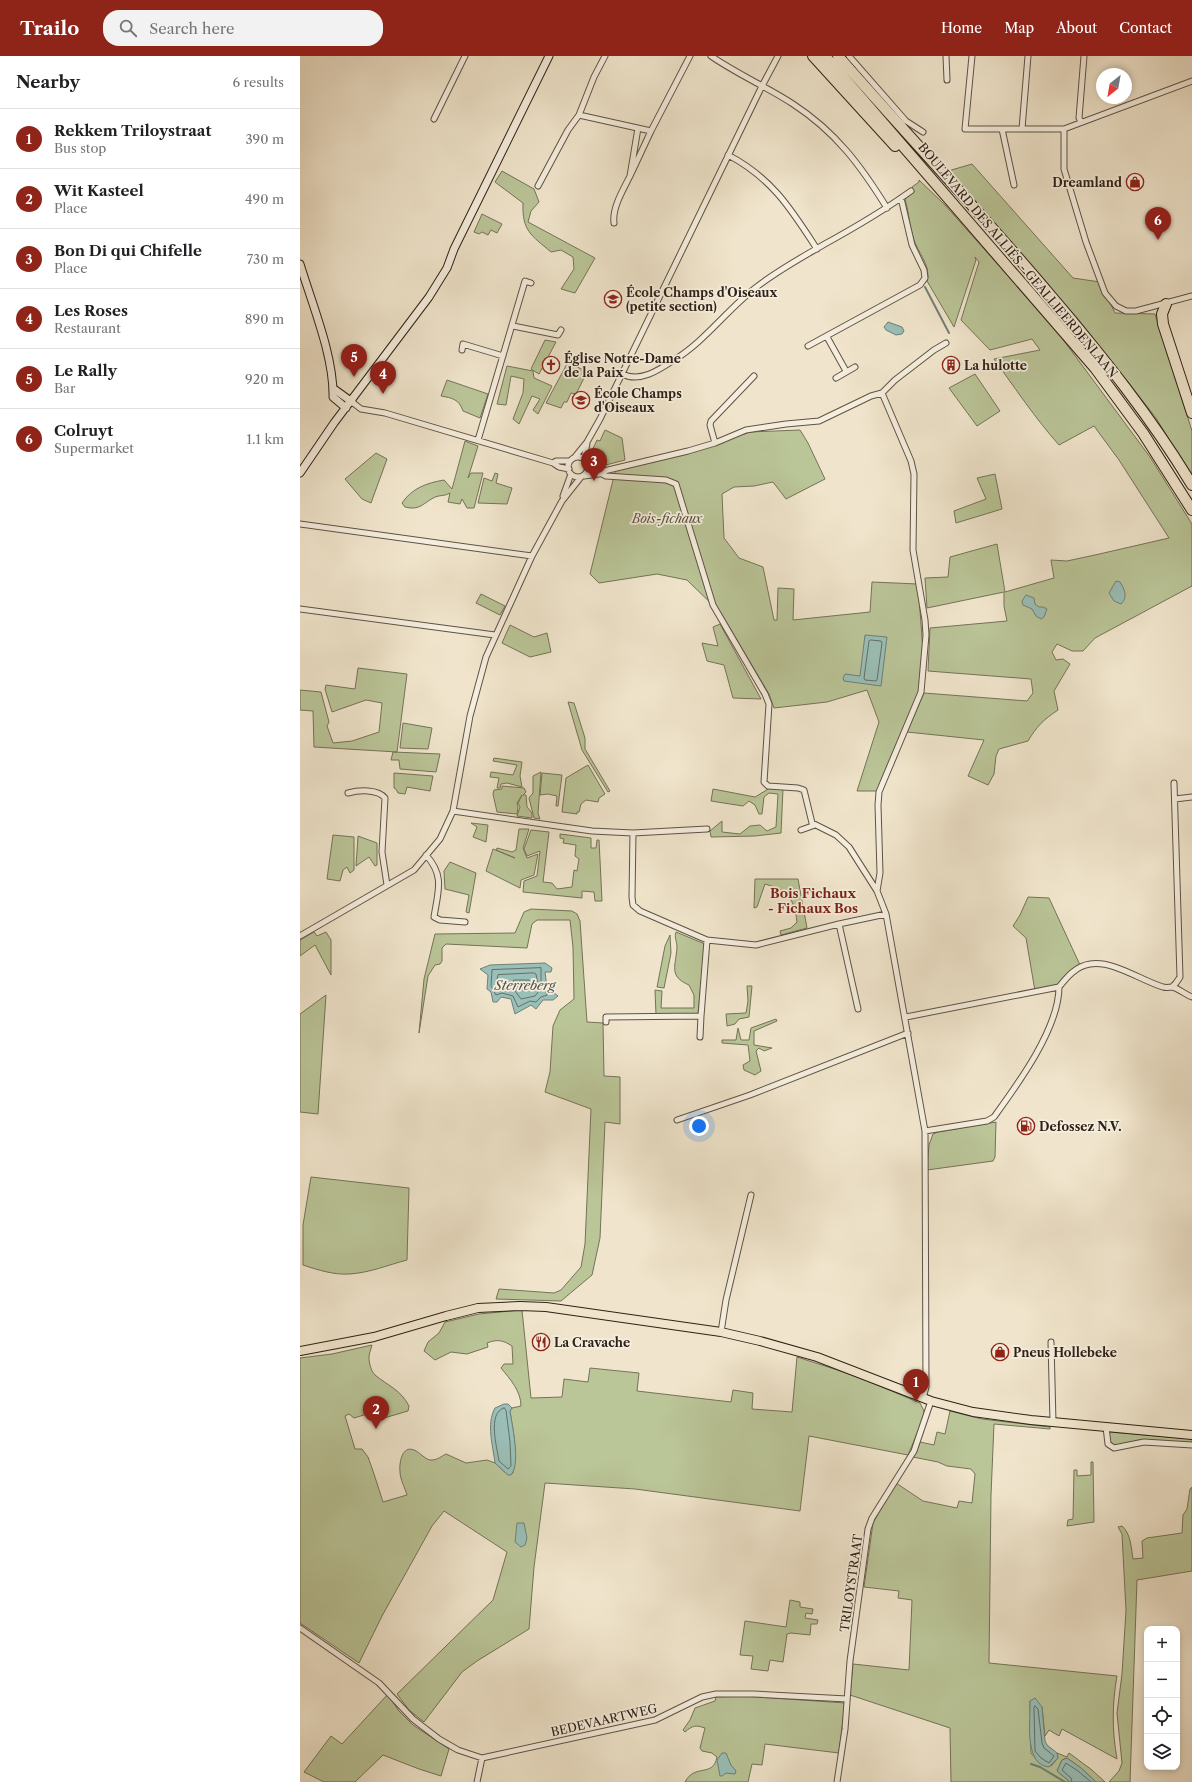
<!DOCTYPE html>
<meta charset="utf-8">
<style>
body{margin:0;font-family:"Libre Caslon Text",serif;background:#f2f2f2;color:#202124}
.controls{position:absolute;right:12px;bottom:12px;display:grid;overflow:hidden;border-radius:8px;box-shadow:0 2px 6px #0003}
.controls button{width:36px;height:36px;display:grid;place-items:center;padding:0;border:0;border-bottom:1px solid #e0e0e0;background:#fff;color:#202124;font:20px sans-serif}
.compass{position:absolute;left:796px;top:12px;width:36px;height:36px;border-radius:50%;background:#fff;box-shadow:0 2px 6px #0003;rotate:211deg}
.you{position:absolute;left:399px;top:1070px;width:14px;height:14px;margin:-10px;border:3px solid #fff;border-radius:50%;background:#1a73e8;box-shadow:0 0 0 6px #1a73e833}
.badge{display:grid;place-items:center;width:26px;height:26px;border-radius:50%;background:#8f2418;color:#fff;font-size:13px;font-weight:700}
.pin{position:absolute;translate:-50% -33px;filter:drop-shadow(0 1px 2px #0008)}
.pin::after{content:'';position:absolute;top:21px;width:14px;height:12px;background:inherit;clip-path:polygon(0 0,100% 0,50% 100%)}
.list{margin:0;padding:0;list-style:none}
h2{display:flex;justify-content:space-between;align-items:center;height:52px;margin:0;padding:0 16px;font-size:17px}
h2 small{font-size:13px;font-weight:400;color:#757577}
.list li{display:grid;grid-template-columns:26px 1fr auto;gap:12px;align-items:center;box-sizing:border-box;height:60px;padding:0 16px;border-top:1px solid #e0e0e0}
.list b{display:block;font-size:15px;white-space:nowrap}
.list p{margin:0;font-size:13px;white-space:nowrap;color:#757577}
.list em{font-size:13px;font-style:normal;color:#757577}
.icon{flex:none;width:22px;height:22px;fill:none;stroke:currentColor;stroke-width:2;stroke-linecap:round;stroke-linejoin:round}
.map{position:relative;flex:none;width:892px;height:1726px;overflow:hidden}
header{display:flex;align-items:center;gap:24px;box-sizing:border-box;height:56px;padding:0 20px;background:#8f2418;color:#fff}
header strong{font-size:19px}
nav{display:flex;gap:22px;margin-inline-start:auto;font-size:14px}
.search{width:280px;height:36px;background:#f2f2f2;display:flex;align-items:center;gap:10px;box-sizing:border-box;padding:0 14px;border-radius:16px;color:#757577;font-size:15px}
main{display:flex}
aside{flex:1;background:#fff}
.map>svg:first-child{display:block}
.green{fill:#bac598;stroke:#747357}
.water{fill:#9abfb8;stroke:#6f8077}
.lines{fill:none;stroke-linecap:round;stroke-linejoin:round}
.shore{stroke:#647067;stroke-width:1}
.stream{stroke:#6f8077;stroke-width:2}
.street-casing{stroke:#5f5244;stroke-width:7}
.secondary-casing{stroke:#2f2116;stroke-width:9}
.primary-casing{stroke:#2f2116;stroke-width:10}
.highway-casing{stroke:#2f2116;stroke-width:12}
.street{stroke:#f5eede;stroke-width:5}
.secondary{stroke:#f5eede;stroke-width:7}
.primary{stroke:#f0e5cc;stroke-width:8}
.highway{stroke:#f0e5cc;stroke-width:10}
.labels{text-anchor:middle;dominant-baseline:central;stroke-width:3.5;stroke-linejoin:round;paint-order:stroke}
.poi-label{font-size:12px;font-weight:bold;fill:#2f2116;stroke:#f5eede;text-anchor:start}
.street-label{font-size:12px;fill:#2f2116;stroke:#f5eede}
.park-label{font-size:12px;font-style:italic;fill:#59523d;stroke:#f5eede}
.neighbourhood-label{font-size:13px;font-weight:bold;fill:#7a1f14;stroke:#f5eede}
.water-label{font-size:13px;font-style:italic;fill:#4f5047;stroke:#f5eede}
</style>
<header>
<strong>Trailo</strong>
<div class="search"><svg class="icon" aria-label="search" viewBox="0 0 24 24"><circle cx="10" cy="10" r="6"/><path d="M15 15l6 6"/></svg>Search here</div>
<nav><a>Home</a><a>Map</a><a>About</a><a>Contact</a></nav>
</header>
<main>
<aside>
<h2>Nearby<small>6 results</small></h2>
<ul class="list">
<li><span class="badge">1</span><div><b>Rekkem Triloystraat</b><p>Bus stop</p></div><em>390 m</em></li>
<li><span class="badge">2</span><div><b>Wit Kasteel</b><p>Place</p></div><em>490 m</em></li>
<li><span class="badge">3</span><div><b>Bon Di qui Chifelle</b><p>Place</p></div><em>730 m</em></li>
<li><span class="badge">4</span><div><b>Les Roses</b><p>Restaurant</p></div><em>890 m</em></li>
<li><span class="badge">5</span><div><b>Le Rally</b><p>Bar</p></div><em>920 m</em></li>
<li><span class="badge">6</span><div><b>Colruyt</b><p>Supermarket</p></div><em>1.1 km</em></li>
</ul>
</aside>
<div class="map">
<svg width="892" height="1726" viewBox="0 0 892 1726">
<rect width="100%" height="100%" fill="#f0e5cc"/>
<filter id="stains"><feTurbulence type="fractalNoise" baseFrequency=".005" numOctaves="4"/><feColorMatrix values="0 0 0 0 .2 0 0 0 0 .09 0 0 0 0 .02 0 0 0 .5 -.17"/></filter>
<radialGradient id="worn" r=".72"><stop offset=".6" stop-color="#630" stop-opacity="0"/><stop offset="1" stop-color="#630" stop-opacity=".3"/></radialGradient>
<path class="green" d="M672 108 773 222 800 226 815 257 855 258 892 375V421L856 362 779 264 648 115Z
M202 115 234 133 239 146 231 155 228 166 295 202 275 237 261 233 274 213 273 201 261 194 251 196C231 179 222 175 223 147L195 126Z
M619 124 645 149 756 274 850 401 892 468V530L795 582 783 595H772L757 588 752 596 756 604 763 603 770 608 754 635 758 654C743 664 737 670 728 685L699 693 696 700 694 718 688 729 668 720 684 684 607 676 624 637 727 645 733 637 731 623 628 615 630 572 707 565 704 550V536L627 552 625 522 648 521 650 501 697 488 705 536 754 522 751 504 767 505 795 499 869 482 819 404 794 370 759 389C735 362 715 332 694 303L740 294 732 283 690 294 661 264 679 206 675 201 676 204 654 271 627 225C631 212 621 200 616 189 610 177 609 156 605 143L614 136 612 131 619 126Z
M182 158 202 168 197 177 191 174 188 179 182 176 179 178 174 176Z
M245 284 256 286 239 318 231 313Z
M268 306 287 316 276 338 271 337 267 346H264L261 352 246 347Z
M207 310 233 315 234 322 252 330 238 358 233 354 240 343 232 340 219 368 213 363 223 337 224 323 211 320 206 349 197 348Z
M675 318 700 355 677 370 649 332Z
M147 324 188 338 180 362 163 355C159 343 152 342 141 340Z
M305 374 322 382 325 404 298 411 294 410 289 401 297 384 300 385Z
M500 374 508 387 525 423 486 443 473 426 454 430 434 431 422 438 424 482 439 502 463 511 474 564H477L478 532 494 533 493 564 570 556 572 526 618 528 623 595 620 636 577 735H557L579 666 567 634 527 646 474 652 469 638 421 557 387 524 357 518 299 527 290 518 316 412 353 406 389 397 450 376Z
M165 385 178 390 168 422 171 417H183L174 452H167L162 443 160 448 148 446 150 437C146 440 140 439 135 441 123 447 120 455 105 451L102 447C112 432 127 427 144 424L152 433Z
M76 397 87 403 71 447 62 443 45 423Z
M195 417 198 418 196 427 212 432 207 448 178 447 184 422 192 425Z
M695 418 702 453 656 467 654 455 686 443 677 422Z
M181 538 205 550 200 559 176 547Z
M420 568 461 643 433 642 424 609 407 605 402 587 418 590 413 571Z
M210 569 234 581 247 577 251 596 230 601 202 587Z
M58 612 107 618 97 696 14 691 13 655 0 654V634L21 636 29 666 27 670 33 687 52 685 79 676 82 647 66 644 32 656 25 633 26 629 55 633Z
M268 646 274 647 285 682V693L310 735 308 736 282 694Z
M103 667 132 672 128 693 100 692Z
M93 696 140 698 136 716 100 713 99 704H91Z
M194 702 222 706 220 720 222 731 207 727 201 728 200 732H197L199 722 190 721 191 716 213 719 217 709 193 705Z
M288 709 305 738 299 742 298 746 286 744 281 748 279 756H277V758L262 756 266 722Z
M241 716 238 757 240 763 234 762 229 742 233 737V720Z
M94 717 133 720 130 735 107 731 105 738 98 737 96 733 94 732Z
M242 717 262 719 258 750H256L257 740 248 738 240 739Z
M202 730 224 732 226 736 223 739H226L227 751 232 757V762L217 760 220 751 218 747 222 739 217 747 218 751 217 758 197 756 193 738 194 734 202 733Z
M470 732 483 733 481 777 455 780 411 781 410 775 422 765V776L440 778 450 770 460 769 467 775 476 771 478 738 469 737 464 741 462 758H459L455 749 449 745 443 750 411 745 413 733 455 741Z
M171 767 188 769 186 786 173 781 177 771Z
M219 773H229L223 792 227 802 238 798 234 819 221 824 220 832 186 815 193 793 215 802 196 794 197 792 212 796 216 794Z
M231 774 249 776 243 826 252 827 257 833 272 831 274 814 277 815 279 803 275 800 276 789 263 787 264 783 260 782V778L291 782V792H296L297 784H299L302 845H295L294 836 282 835V842L223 836 224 825 237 820 240 795 227 800 224 793Z
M33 779 54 781V814L50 817 47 811 43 814 40 825 27 823Z
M58 780 77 787V809L75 810 69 801 56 810Z
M150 806 176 817 169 857 166 856 169 839 145 833 144 815Z
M455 823H498L507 872 481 879 480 875 491 872 497 866C494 842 488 835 465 828L457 851 454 852Z
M728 841 749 842 780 909 775 911 755 931 735 935 726 882 713 870 720 859Z
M231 853 272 855 277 858 280 865 287 966 303 967 304 1020 320 1021V1068L305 1066 300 1182 292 1219 261 1245 196 1243 199 1233 254 1237 261 1234 281 1211 285 1188 291 1053 245 1036 250 1016 253 970 260 954 274 943 273 891 270 864H237L232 868 227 892 146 888 142 892V905L140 908 135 909 128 920 119 977 124 923 135 878 215 877 224 856Z
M14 876 17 880 26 876 31 884V919L15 889 0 900V884Z
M376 876 405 888 398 958 356 959 355 934 362 935 361 952H394V939L389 929C368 920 376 910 377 891 377 886 374 881 376 876Z
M370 879 371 897 364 932 357 931 365 890Z
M447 930H452L449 961 439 963 435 968 427 970 426 958 446 957 448 945Z
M26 939 18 1058 0 1056V958Z
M476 963 477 965 454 975V989L472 992 464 995 459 992 456 995 461 1015 455 1019 444 1014 443 1009 450 1005 448 989 422 987V984H436L438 972 441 984H449L451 972Z
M696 1066 695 1101 693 1105 627 1114 629 1089 633 1078 638 1076Z
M11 1121 109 1132 107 1204C88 1209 69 1217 49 1218 34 1219 18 1214 3 1209V1169Z
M222 1254 231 1342 262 1341 264 1323 288 1326 290 1312 339 1317 337 1335 431 1346 433 1334 453 1337 452 1353 492 1356 497 1301 556 1320 620 1347 624 1355V1361L608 1399 509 1380 500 1455 335 1433 245 1427 234 1511 229 1573 177 1605 162 1616 124 1666 109 1654 97 1638 193 1544 207 1496 144 1455 132 1470 82 1560 59 1607 0 1567V1302L32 1298 72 1289C71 1294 69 1297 69 1301 69 1307 71 1315 75 1319 87 1329 101 1334 109 1350L108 1355 84 1362 77 1349 66 1352 67 1358 54 1362 49 1358 45 1360 55 1393H62L68 1401 73 1415 83 1446 107 1439C105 1432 100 1423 100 1416 99 1407 102 1389 114 1394 120 1396 126 1405 132 1404 137 1404 142 1400 146 1398L166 1407 187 1404 195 1407 208 1419 213 1417C218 1397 213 1375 210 1355L212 1352 221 1350C221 1335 210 1323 201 1312L204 1308H213L212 1290C203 1284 197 1283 187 1287L188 1291 167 1298 151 1296 135 1304 124 1295 128 1286 139 1277 145 1266 179 1258Z
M650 1355 682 1363 750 1371V1373L694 1368 691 1439 689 1607 817 1620C812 1648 812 1675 817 1703L762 1673 759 1680 749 1674 745 1680 742 1651 730 1645 731 1697C737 1705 743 1707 751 1710L758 1702 757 1697 767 1701 769 1697 792 1714 805 1726H796L781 1712 767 1702 762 1704 757 1715 770 1726H651L650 1672 550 1639 553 1608 609 1614 612 1544 598 1542 599 1535 564 1531 573 1467 596 1427 623 1445 657 1452 659 1445 672 1447 675 1418 671 1413 647 1410 638 1406 613 1401 620 1386 634 1389 637 1376 645 1378Z
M810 1376 892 1383V1387L839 1384 818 1390 810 1388 808 1378Z
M791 1406H793L794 1466 767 1470 768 1464 773 1463 774 1414H777V1420L791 1419Z
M892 1431V1515L837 1524 830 1726H809L819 1715 822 1707 817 1657 822 1618 826 1554 822 1478 818 1471 822 1470C831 1478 831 1491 833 1503L843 1502 842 1485 847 1482 882 1477 883 1459 887 1453 890 1433Z
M490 1544 500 1546V1551L513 1553 512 1558 506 1557 505 1562 518 1564 517 1568H511L510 1579 491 1577 487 1578 483 1606 470 1604 468 1615 451 1613 453 1600 440 1599 445 1565 486 1571Z
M88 1638 98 1654 113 1669 149 1693 141 1720 119 1713 83 1699 55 1726H24L4 1716 31 1680 42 1688Z
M443 1640 545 1647 539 1697 465 1688 462 1709 452 1708 448 1726H385C395 1707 413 1722 417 1701L412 1697 402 1695 400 1692 405 1672C396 1669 393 1669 385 1676L383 1674 390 1664 395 1652 415 1645 416 1641Z"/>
<path class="water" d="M588 266 602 271 604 275 602 278 596 279 586 274 584 271Z
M816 525 820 526C825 534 828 541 821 548L814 545 809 537Z
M726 539 734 542 735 548 739 551H743L747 553 744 561 741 563 736 560 732 553 723 549 722 545Z
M565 579 587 581 581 630 544 625 543 622 545 618 560 620Z
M245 907 252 912 251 916H245L247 931 258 940 253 944H243L236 953 231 949 215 958 211 943 201 941 197 946H193L191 936 187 933 188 919 180 913 190 909Z
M204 1348H208L212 1352 210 1355C212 1369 221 1408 211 1419H208L195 1407C193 1390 186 1368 195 1352Z
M217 1467H224L227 1482 225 1489 221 1491 215 1486Z
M735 1642 742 1651 745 1685 747 1689 757 1697 758 1702 749 1711C725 1709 730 1669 730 1652V1645Z
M422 1697H426L431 1709 436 1715 435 1718 426 1717 422 1720H420L417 1704Z
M767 1702 781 1712 796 1726H770L757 1715 762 1704Z"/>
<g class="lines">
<path class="shore" d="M571 584 581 585 582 587 577 624 576 625 565 624 564 622 569 585Z
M241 912V925L247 939 241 941 236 946 230 945 218 951 213 940 202 937 196 939 191 930 192 914Z
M234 917 236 918 239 935 235 940 221 943 215 935 200 932 196 928 198 919Z
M214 924H229L231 933 224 935 213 927Z
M204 1352 206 1354 210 1386 211 1410 208 1413 199 1405C197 1391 187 1357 204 1352Z
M735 1650 738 1653 742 1687 744 1692 754 1700 749 1707 741 1702 735 1695 734 1652Z
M772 1726 771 1722 762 1714 766 1707 778 1715 791 1726"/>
<path class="stream" d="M625 231 649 277
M731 1708 740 1711 765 1726"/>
<defs>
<path id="street" d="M411 0C437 18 467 31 493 48 536 76 561 110 587 152
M549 0 606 65 623 76
M646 0 647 24
M672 0 665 73H764L892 25
M279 59 351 75 330 120 338 72
M134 63 165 0
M781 66 779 62 784 0
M702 73 714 129
M722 73 728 0
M764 73V113L786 186 805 237 816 250 826 255H836L892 240
M351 75 390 0
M428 99C472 122 491 153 517 193
M238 130 268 74 279 59 294 21 305 0
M314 167C312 152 323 134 330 120
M213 270 258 279 261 274
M527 281 546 315
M508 290 620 229 625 222 624 214 612 189 601 142
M162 294 163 288 203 300
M322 318C340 327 359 314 374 304 405 285 426 255 454 233 475 216 499 203 523 189 554 172 583 155 611 135
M536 322 555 311
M52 346 61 353 85 357 253 407 259 411 269 413
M178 384 225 225 231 227
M415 387 410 369 411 365 454 320
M268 411a10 10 0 1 1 20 0a10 10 0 1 1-20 0Z
M274 402 287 386 300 363 462 30 478 0
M284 403 287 387
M253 407 256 405H270
M288 411 306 420 366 424 376 428 413 549 465 638 469 648 464 726 468 730 498 732 504 734 512 767 536 779 549 791 577 835 586 858 625 1075 626 1331 623 1342
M284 420 299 418 304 415 388 395 415 387 446 374 486 368 519 365 571 340 582 337 595 324 634 294 646 287
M263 440 271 418
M0 468 232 500
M0 553 195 579
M48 737C59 734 78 733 85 742L82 796 87 829
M875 743 892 741
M153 755 292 775 333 777 407 773
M501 774 515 769
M333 777 332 841 333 849 340 855 407 884 456 889 539 868 586 858
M126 799C145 820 138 835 134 861L140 864 165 866
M577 835 580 817 578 749 579 736 621 636 626 579 625 564 613 494 614 418 611 405 582 337
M539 868 558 953
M0 880 114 814 140 783 153 755 170 660 186 601 232 500 262 445 281 421
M872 931 876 927 880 921 874 727
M606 961 759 931C767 921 776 910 790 908 813 904 842 925 863 931 867 932 869 931 872 931 878 932 886 939 892 941
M306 966V961L401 960 407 884
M400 981 401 960
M377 1064 450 1039 608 977
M625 1075 687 1065 694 1061C718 1028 759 972 759 931
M421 1276 426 1244 451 1139
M751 1286 753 1366
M806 1371 808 1388 814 1392 844 1386 892 1389
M0 1572 79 1627 113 1663 139 1683 158 1694 182 1702 355 1664 402 1641 416 1638H454L547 1643
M177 1726 182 1702
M537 1726 545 1673 550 1605 568 1473 572 1462 614 1395 631 1345"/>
<path id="secondary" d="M0 208C12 248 34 300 33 341L46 352
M34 333 52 346
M0 417 34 367 129 241 147 212 154 193 249 0"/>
<path id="primary" d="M0 1295 74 1281 146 1260 178 1252 220 1250 246 1251 421 1276 460 1285 517 1301 631 1345 673 1356 731 1364 892 1379"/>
<path id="highway" d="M513 0 595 90
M525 0 795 312 843 377 892 454
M538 0C609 81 682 158 751 240 802 300 851 361 892 429
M866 248 862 258 863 268 892 357"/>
</defs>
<use href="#street" class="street-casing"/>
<use href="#secondary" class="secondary-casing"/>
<use href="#primary" class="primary-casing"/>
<use href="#highway" class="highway-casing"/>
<use href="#street" class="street"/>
<use href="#secondary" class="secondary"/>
<use href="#primary" class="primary"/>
<use href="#highway" class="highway"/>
</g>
<defs>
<symbol id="shop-ring" viewBox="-11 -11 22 22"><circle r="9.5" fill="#f5eede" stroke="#8f2418" stroke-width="1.5"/><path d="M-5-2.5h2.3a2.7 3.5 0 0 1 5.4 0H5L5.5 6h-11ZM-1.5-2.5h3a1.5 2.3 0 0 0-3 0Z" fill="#8f2418"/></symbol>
<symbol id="school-ring" viewBox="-11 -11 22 22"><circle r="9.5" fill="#f5eede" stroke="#8f2418" stroke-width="1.5"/><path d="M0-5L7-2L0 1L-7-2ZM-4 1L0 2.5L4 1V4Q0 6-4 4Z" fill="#8f2418"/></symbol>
<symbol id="church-ring" viewBox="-11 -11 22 22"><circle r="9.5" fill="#f5eede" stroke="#8f2418" stroke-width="1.5"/><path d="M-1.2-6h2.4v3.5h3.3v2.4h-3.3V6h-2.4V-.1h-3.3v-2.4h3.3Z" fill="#8f2418"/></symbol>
<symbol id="building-ring" viewBox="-11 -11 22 22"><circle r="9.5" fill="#f5eede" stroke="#8f2418" stroke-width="1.5"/><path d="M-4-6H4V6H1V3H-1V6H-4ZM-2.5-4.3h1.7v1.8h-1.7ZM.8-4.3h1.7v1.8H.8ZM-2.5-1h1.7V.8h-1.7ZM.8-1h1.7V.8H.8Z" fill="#8f2418"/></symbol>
<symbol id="fuel-ring" viewBox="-11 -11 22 22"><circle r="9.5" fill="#f5eede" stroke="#8f2418" stroke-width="1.5"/><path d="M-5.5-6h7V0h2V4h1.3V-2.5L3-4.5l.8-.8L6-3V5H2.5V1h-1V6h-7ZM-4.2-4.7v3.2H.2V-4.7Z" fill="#8f2418"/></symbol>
<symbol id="restaurant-ring" viewBox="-11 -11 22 22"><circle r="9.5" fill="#f5eede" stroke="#8f2418" stroke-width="1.5"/><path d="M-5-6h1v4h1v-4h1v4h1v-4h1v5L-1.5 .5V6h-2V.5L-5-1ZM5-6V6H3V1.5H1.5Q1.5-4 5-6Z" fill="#8f2418"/></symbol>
</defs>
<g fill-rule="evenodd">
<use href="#shop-ring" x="825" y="116" width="20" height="20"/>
<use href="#school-ring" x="303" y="233" width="20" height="20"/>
<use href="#church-ring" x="241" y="299" width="20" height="20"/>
<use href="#building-ring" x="641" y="299" width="20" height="20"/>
<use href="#school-ring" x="271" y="334" width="20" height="20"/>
<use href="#fuel-ring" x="716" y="1060" width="20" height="20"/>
<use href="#restaurant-ring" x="231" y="1276" width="20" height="20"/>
<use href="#shop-ring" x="690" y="1286" width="20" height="20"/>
</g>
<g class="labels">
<g class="poi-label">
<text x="822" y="126" text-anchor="end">Dreamland</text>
<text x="326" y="236">École Champs d'Oiseaux<tspan x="326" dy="14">(petite section)</tspan></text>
<text x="264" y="302">Église Notre-Dame<tspan x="264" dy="14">de la Paix</tspan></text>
<text x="664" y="309">La hulotte</text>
<text x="294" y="337">École Champs<tspan x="294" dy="14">d'Oiseaux</tspan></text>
<text x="739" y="1070">Defossez N.V.</text>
<text x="254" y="1286">La Cravache</text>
<text x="713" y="1296">Pneus Hollebeke</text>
</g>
<g class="street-label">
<text transform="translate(718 204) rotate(50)">BOULEVARD DES ALLIÉS - GEALLIEERDENLAAN</text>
<text transform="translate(551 1527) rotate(-82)">TRILOYSTRAAT</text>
<text transform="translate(304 1664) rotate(-13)">BEDEVAARTWEG</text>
</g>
<g class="park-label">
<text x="367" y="462">Bois-fichaux</text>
</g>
<g class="neighbourhood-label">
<text x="513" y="837">Bois Fichaux<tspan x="513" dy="15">- Fichaux Bos</tspan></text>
</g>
<g class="water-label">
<text x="225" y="929">Sterreberg</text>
</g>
</g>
<rect width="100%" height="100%" filter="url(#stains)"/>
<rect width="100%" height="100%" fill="url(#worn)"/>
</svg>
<div class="controls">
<button>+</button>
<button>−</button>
<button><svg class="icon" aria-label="locate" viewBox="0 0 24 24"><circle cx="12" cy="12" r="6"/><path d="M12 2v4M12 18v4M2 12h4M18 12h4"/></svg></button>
<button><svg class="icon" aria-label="layers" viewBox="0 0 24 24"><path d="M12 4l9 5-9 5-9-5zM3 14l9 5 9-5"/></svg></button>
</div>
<svg class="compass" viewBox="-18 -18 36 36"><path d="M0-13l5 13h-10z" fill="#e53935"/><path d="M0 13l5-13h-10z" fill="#757577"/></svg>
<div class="you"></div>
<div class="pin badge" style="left:616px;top:1346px">1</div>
<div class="pin badge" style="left:76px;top:1373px">2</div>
<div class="pin badge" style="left:294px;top:425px">3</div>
<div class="pin badge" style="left:83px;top:338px">4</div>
<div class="pin badge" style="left:54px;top:321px">5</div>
<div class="pin badge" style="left:858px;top:184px">6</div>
</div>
</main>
